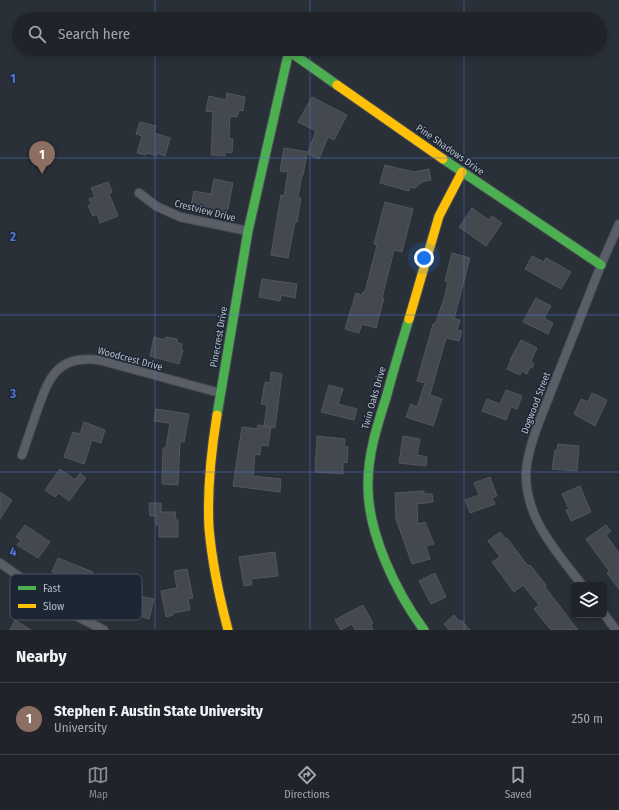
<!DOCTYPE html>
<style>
body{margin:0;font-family:"Fira Sans Condensed",sans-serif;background:#2d3036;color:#f1f3f6}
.controls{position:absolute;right:12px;bottom:12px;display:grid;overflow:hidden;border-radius:6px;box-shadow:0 2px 6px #0003}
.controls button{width:36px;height:36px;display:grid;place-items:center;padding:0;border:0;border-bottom:1px solid #3d4147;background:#20242a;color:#f1f3f6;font:20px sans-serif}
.you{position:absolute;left:424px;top:258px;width:14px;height:14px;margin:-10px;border:3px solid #fff;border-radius:50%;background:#1a73e8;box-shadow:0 0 0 6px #1a73e833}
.badge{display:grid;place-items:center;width:26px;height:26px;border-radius:50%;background:#848b96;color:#fff;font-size:13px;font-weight:700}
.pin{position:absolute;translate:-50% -33px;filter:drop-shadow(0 1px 2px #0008)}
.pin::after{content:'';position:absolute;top:21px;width:14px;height:12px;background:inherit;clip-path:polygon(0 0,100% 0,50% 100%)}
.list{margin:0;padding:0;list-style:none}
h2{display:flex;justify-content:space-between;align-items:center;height:52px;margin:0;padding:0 16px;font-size:17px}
h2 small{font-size:13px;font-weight:400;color:#a2a4a8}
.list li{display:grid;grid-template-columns:26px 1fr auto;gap:12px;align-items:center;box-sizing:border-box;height:72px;padding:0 16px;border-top:1px solid #3d4147}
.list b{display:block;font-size:15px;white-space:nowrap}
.list p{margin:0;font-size:13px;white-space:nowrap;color:#a2a4a8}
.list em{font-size:13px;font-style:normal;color:#a2a4a8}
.icon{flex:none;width:22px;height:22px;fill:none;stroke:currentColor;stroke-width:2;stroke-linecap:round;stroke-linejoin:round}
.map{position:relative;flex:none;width:619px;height:630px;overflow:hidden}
.search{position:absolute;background:#20242a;box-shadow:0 2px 6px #0003;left:12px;right:12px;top:12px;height:44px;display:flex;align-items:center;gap:10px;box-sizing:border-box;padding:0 14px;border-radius:22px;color:#a2a4a8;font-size:15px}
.sheet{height:124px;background:#20242a}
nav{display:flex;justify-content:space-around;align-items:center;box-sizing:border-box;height:56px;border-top:1px solid #3d4147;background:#20242a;font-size:11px;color:#a2a4a8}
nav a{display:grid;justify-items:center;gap:2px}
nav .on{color:#848b96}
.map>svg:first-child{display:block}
.building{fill:#444950;stroke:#52575f}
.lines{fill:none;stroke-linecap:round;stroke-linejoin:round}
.street-casing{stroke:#484c53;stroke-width:10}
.fast-casing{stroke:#484c53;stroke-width:11}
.slow-casing{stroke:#484c53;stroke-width:11}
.street{stroke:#5a5e66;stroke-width:8}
.fast{stroke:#4caf50;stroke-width:9}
.slow{stroke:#ffc107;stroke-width:9}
.grid{fill:none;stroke:#5274d3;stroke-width:1;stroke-opacity:0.55}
.labels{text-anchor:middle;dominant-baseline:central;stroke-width:3;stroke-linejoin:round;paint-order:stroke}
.street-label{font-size:10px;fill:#b4bcc9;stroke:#1d2633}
.key{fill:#1d2633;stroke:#4a5360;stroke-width:1}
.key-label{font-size:11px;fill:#b4bcc9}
.grid-label{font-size:13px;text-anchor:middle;font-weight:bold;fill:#5274d3;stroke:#1d2633;stroke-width:3;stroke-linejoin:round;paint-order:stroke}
</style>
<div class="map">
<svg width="619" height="630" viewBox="0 0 619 630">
<rect width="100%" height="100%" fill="#2a3038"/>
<path class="building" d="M227 93 245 97 243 111 239 110 237 117 230 116 229 137 230 139H233L232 153 225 152V156L211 155 213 112 206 111 209 96 226 100Z
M312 97 347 115 334 140 328 137 319 159 307 154 303 175H302L298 198H301L297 222H295L288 258 271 255 281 195 284 196 288 172 280 171 284 148 308 152 316 131 298 122Z
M140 122 156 126 154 133 170 138 165 156 157 153V156L147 153 146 155 137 153 142 136 136 134Z
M385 165 414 172 429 169 431 180 422 182 415 188 410 187 409 191 380 183Z
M214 179 233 183 227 213 191 206 194 191 211 194Z
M108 182 112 192 109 194 118 216 100 223 97 214 93 216 88 206 91 204 89 199 95 197 91 188Z
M385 202 413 209 402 252 394 250 382 298H384L376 328 362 324 359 333 345 329 356 293 362 295 363 292H365L377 245 374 244Z
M472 208 489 220 492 216 502 223 486 246 459 227Z
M452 253 470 258 454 319 460 320 457 330 462 331 459 341 446 338 430 395 442 399 433 426 406 417 411 404 417 407 425 383 417 381 433 324H435L444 299 448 282 445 281Z
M532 256 544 262 546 258 571 272 561 289 525 269Z
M262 279 297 284 295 298 281 295 280 301 259 297Z
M536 298 551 306 544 318 553 323 548 334 523 322Z
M154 337 164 340 166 337 177 339V343L182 344 181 349 183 350 179 364 150 356Z
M521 340 537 348 532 359 531 362 534 364 532 368 530 367 527 374 521 371 520 375 507 369 511 360H510Z
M271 372 282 374 275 428 264 426 267 405 261 404 265 382 270 383Z
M329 385 343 389 338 404 357 409 354 420 321 412Z
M506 390 522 396 517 409 511 407 506 420 482 411 487 399 500 404Z
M592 393 607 400 595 426 574 414 581 399 588 402Z
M156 409 189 414 184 442 180 441 178 485 162 484 163 448H166L170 423 154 421Z
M84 422 105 430 101 443 92 440 84 464 64 457 73 432 80 434Z
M258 425 271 427 268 446 261 445 260 455 255 454 253 476 281 479 280 492 233 486 242 427 257 429Z
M317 436 345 439 344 446 348 447 347 463 343 462V474L315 472Z
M403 436 420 439 417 455 427 457 426 466 399 463Z
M558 444 579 446 577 471 552 469 555 450H557Z
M60 469 75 480 80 473 86 478 69 501 59 493 55 497 45 490Z
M490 477 497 496 492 498 495 504 470 513 465 500 479 495 474 483Z
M580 486 591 512 571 521 566 510 569 509 562 494Z
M424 491V494H432L433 502 417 504 418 524 425 522 434 544 426 546 430 559 412 564 396 519 395 493Z
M0 492 12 500 0 519Z
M149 503H161V512H175L176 520H178V537H159V525H156V516H150Z
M25 525 50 542 38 558 17 545 21 540 16 537Z
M606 525 611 531 606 535 619 553V589L607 573 609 571 586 539Z
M500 532 506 539 507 538 528 566 530 565 546 585 545 587 578 630H551L534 609 539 605 523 585 514 592 492 562 500 557 488 541Z
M275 552 278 576 251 579 252 585 244 586 239 557Z
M58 558 93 572 87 586 52 572Z
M187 569 193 598 188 599 190 610 173 613V615L166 617 161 591 177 588 174 571Z
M435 573 446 597 431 604 419 581Z
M118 592 154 599 149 619 114 608Z
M363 605 373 623 371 625 373 630H355L352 624 341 630 335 620Z
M454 615 460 622 461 620 470 630H449L444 624Z
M15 620 31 630H10Z"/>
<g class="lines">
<defs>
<path id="street" d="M139 193 156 206 180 217 248 231
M22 455C27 440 32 426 37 411 49 377 57 355 99 360L220 393
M0 563 78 617 104 630
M582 585C556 551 525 518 526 473 527 456 533 438 539 422L601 265 619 224
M604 614 616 630"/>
<path id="fast" d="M443 159 601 265
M409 319C401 345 393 372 386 398 377 426 368 454 368 484 367 532 396 592 424 630
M217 415 248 231 289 51 337 85"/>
<path id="slow" d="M337 85 443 159
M409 319 439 216 462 172
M217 415C211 452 207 490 209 528 212 562 219 596 228 630"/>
</defs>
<use href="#street" class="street-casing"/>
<use href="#fast" class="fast-casing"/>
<use href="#slow" class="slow-casing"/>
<use href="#street" class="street"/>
<use href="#fast" class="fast"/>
<use href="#slow" class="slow"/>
</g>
<path class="grid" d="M155 0V19M310 0V19M464 0V19M155 49V630M310 49V630M464 49V630M0 158H619M0 315H619M0 472H619"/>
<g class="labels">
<g class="street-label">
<text transform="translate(450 150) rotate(35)">Pine Shadows Drive</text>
<text transform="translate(205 211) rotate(14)">Crestview Drive</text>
<text transform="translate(219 337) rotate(-80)">Pinecrest Drive</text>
<text transform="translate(130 359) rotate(15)">Woodcrest Drive</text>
<text transform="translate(374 398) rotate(-74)">Twin Oaks Drive</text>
<text transform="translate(536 403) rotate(-69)">Dogwood Street</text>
</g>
</g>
<rect x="10" y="574" width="132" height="46" rx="6" class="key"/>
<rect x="18" y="586" width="18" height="4" fill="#4caf50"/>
<rect x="18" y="604" width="18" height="4" fill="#ffc107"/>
<g class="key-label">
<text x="43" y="592">Fast</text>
<text x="43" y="610">Slow</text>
</g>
<g class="grid-label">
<text x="13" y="83">1</text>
<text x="13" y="241">2</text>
<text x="13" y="398">3</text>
<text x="13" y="556">4</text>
</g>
</svg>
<div class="controls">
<button><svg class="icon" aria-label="layers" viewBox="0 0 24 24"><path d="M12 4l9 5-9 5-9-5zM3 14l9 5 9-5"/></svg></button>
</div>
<div class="you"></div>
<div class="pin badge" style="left:42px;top:174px;background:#8d6e63">1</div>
<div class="search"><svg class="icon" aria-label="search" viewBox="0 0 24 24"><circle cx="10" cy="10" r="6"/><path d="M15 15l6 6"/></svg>Search here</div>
</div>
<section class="sheet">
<h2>Nearby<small></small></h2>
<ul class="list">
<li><span class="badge" style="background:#8d6e63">1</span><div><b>Stephen F. Austin State University</b><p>University</p></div><em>250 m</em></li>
</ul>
</section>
<nav>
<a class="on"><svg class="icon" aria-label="map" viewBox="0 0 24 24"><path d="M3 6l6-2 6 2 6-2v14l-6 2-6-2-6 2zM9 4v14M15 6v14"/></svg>Map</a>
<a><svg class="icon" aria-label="directions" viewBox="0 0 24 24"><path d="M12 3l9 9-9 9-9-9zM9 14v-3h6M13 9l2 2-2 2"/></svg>Directions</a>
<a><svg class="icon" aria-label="saved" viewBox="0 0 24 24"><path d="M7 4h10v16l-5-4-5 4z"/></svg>Saved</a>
</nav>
